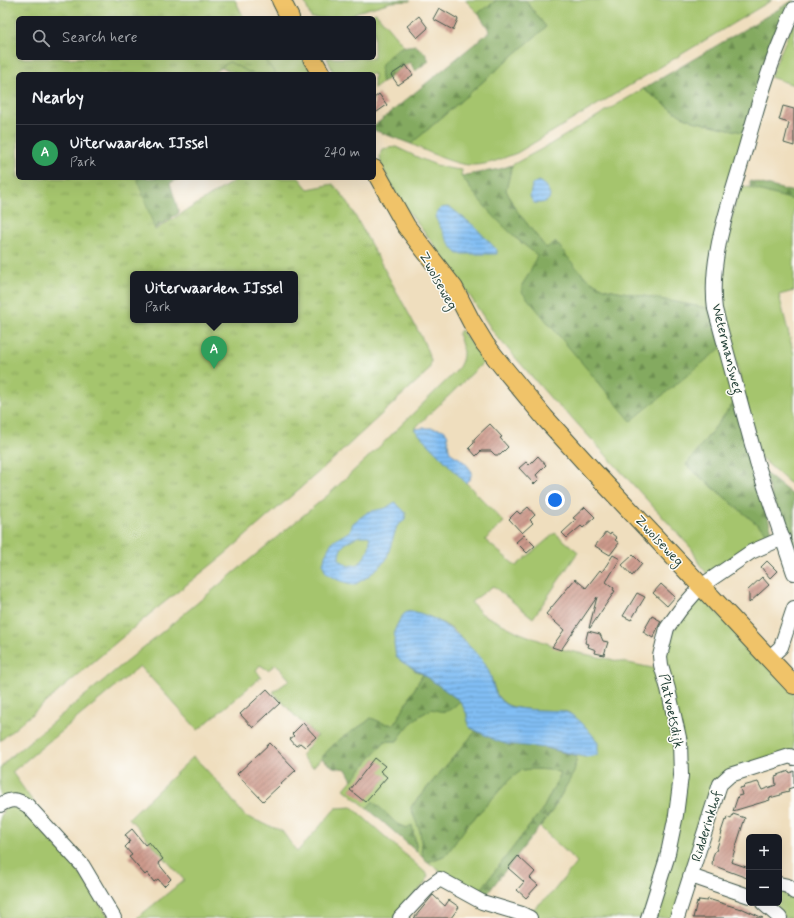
<!DOCTYPE html>
<meta charset="utf-8">
<style>
body{margin:0;font-family:Mynerve,sans-serif;background:#20242c;color:#f1f3f6}
.controls{position:absolute;right:12px;bottom:12px;display:grid;overflow:hidden;border-radius:6px;box-shadow:0 4px 16px #0002}
.controls button{width:36px;height:36px;display:grid;place-items:center;padding:0;border:0;border-bottom:1px solid #363941;background:#171b24;color:#f1f3f6;font:20px sans-serif}
.you{position:absolute;left:555px;top:500px;width:14px;height:14px;margin:-10px;border:3px solid #fff;border-radius:50%;background:#1a73e8;box-shadow:0 0 0 6px #1a73e833}
.badge{display:grid;place-items:center;width:26px;height:26px;border-radius:50%;background:#0b8043;color:#fff;font-size:13px;font-weight:700}
.pin{position:absolute;translate:-50% -33px;filter:drop-shadow(0 1px 2px #0008)}
.pin::after{content:'';position:absolute;top:21px;width:14px;height:12px;background:inherit;clip-path:polygon(0 0,100% 0,50% 100%)}
.popup{position:absolute;left:130px;top:271px;width:168px;height:52px;box-sizing:border-box;display:grid;place-content:center;border-radius:6px;background:#171b24;filter:drop-shadow(0 1px 3px #0005);font-size:13px;white-space:nowrap;color:#9ea1a6}
.popup b{font-size:15px;color:#f1f3f6}
.popup::after{content:'';position:absolute;left:50%;top:100%;margin-left:-8px;border:8px solid transparent;border-top-color:#171b24}
.list{margin:0;padding:0;list-style:none}
h2{display:flex;justify-content:space-between;align-items:center;height:52px;margin:0;padding:0 16px;font-size:17px}
h2 small{font-size:13px;font-weight:400;color:#9ea1a6}
.list li{display:grid;grid-template-columns:26px 1fr auto;gap:12px;align-items:center;box-sizing:border-box;height:56px;padding:0 16px;border-top:1px solid #363941}
.list b{display:block;font-size:15px;white-space:nowrap}
.list p{margin:0;font-size:13px;white-space:nowrap;color:#9ea1a6}
.list em{font-size:13px;font-style:normal;color:#9ea1a6}
.icon{flex:none;width:22px;height:22px;fill:none;stroke:currentColor;stroke-width:2;stroke-linecap:round;stroke-linejoin:round}
.map{position:relative;flex:none;width:794px;height:918px;overflow:hidden}
.search{position:absolute;background:#171b24;box-shadow:0 4px 16px #0002;left:16px;top:16px;width:360px;height:44px;display:flex;align-items:center;gap:10px;box-sizing:border-box;padding:0 14px;border-radius:6px;color:#9ea1a6;font-size:15px}
.panel{position:absolute;background:#171b24;box-shadow:0 4px 16px #0002;left:16px;top:72px;width:360px;height:108px;border-radius:6px}
.map>svg:first-child{display:block}
.green{fill:#a5c56d;stroke:#628150}
.forest{fill:url(#forest-firs);stroke:#52744a}
.park{fill:url(#park-tufts);stroke:#628150;fill-rule:evenodd}
.water{fill:url(#water-rules);stroke:#507e94;fill-rule:evenodd}
.building{fill:url(#building-hatch)}
.lines{fill:none;stroke-linecap:round;stroke-linejoin:round}
.minor-casing{stroke:#3e5549;stroke-width:16}
.major-casing{stroke:#3e5549;stroke-width:20}
.minor{stroke:#fff;stroke-width:14}
.major{stroke:#f0c369;stroke-width:18}
.labels{text-anchor:middle;dominant-baseline:central;stroke-width:3;stroke-linejoin:round;paint-order:stroke}
.street-label{font-size:14px;fill:#1f3d34;stroke:#fdfcf7}
</style>
<div class="map">
<svg width="794" height="918" viewBox="0 0 794 918">
<defs>
<pattern id="forest-firs" width="22" height="20" patternUnits="userSpaceOnUse"><rect width="22" height="20" fill="#84aa60"/><path d="M5 1l3.5 6h-7zM16 11l3.5 6h-7z" fill="#6b8c50"/></pattern>
<pattern id="park-tufts" width="24" height="20" patternUnits="userSpaceOnUse"><rect width="24" height="20" fill="#a5c56d"/><path d="M3 7l-1-3M5 7V3M7 7l1-3M15 17l-1-3M17 17v-4M19 17l1-3" fill="none" stroke="#86a15a"/></pattern>
<pattern id="water-rules" width="6" height="5" patternUnits="userSpaceOnUse"><rect width="6" height="5" fill="#81bef4"/><path d="M0 2.5h6" fill="none" stroke="#699cc6"/></pattern>
<pattern id="building-hatch" width="6" height="6" patternUnits="userSpaceOnUse"><rect width="6" height="6" fill="#cc998b"/><path d="M-1 1l2-2M0 6l6-6M5 7l2-2" fill="none" stroke="#a57e72"/></pattern>
</defs>
<rect width="100%" height="100%" fill="#fdfcf7"/>
<filter id="ink" filterUnits="userSpaceOnUse"><feTurbulence type="fractalNoise" baseFrequency=".025" numOctaves="2"/><feDisplacementMap in="SourceGraphic" scale="8" xChannelSelector="R" yChannelSelector="G"/><feConvolveMatrix kernelMatrix="1 2 1 2 8 2 1 2 1" color-interpolation-filters="sRGB"/></filter>
<filter id="wash" filterUnits="userSpaceOnUse"><feTurbulence type="fractalNoise" baseFrequency=".012" numOctaves="4" result="noise"/><feDisplacementMap in="SourceGraphic" scale="16" xChannelSelector="R" yChannelSelector="G"/><feGaussianBlur stdDeviation="0.9" result="paint"/><feColorMatrix in="noise" values="0 0 0 0 0 0 0 0 0 0 0 0 0 0 0 0 0 1.4 0 .05"/><feComposite in="paint" operator="in"/></filter>
<g filter="url(#wash)">
<rect width="100%" height="100%" fill="#efdebe"/>
<path class="green" d="M304 0H410V1L391 2 360 11 348 18H311Z
M465 0H497L478 13Z
M525 0H772L517 153C503 158 489 165 474 165 455 166 429 152 411 144L546 27Z
M376 13 404 46 395 52 381 75 382 83 374 89V74H334L327 58H374V18H365Z
M794 21V85L770 77Z
M73 58H306L314 74H238L222 68H215L196 74Z
M643 89 680 115 693 121 747 133 712 309 607 289 596 285 585 278 580 272 546 248 514 207 506 190 512 165 549 145Z
M396 147C418 157 438 169 462 170L461 176 519 241 538 255 529 274 522 285 722 347 736 400 686 465 770 535 735 556 709 576 699 564 692 549 572 418 554 402 494 333 453 270 399 199 381 165 380 156 382 149Z
M740 185 794 200V291L779 295 794 355V487L760 457 721 302 720 266Z
M461 330 485 361 414 429 504 522 485 540 516 566 555 533 578 552 533 618 493 586 471 602 482 614 520 633 565 650 657 669 667 697 678 768 674 803 646 918H541L530 912 552 893 577 862 540 827 552 811 574 772 577 755 585 757 570 713 563 711C549 710 517 711 506 704 493 696 495 684 489 673 487 668 481 663 478 659 471 650 465 640 457 633 446 623 421 611 407 612L414 670 423 674 394 725 382 723 371 718 365 723 337 741 313 767 301 756 317 736 297 718 273 692 290 680 276 664 268 670 260 665 256 670 261 677 198 730 140 666 12 772 36 806 0 801V769L7 760 328 495 380 446 456 371C466 358 464 349 458 334Z
M700 599H704L794 693V753L725 772 675 918H652L682 784 665 669 666 640 692 606Z
M460 701 467 714 469 727 476 731 412 805 420 831 423 858 417 852 415 838 406 828 397 824 373 802 367 808 344 789 385 741H397C407 726 415 717 432 709 446 713 450 711 460 701Z
M193 757 203 766 221 786 245 816 282 831 297 852 336 808 352 807 428 875 425 883 394 918H137L184 880 129 818Z
M533 769 552 770 561 773 544 807 479 892H476L445 875 428 862 446 855 467 826 510 779 522 770Z
M16 803 77 869 109 918H0V819L4 808Z
M779 888 794 896V918H785L770 903H779Z"/>
<path class="forest" d="M497 0H525L546 27 411 144 374 130V126L489 32 488 28 478 13Z
M794 0 747 133 693 121 680 115 643 89Z
M415 45 425 53 429 61 415 71 410 62 382 83C381 78 380 72 381 67 384 59 395 50 402 47 405 46 411 46 415 45Z
M512 165 506 190 514 207 546 248 556 242C573 263 581 279 607 289L712 309 722 347 631 421 522 292V285L529 274 537 255C508 233 482 206 461 176L500 169Z
M136 178H181L170 183 179 213 154 229Z
M750 181 794 192V200L750 188Z
M736 400 772 532 770 535 686 465Z
M764 472 794 496V562Z
M423 674 460 701C450 711 446 714 432 709 415 717 407 726 397 741H385L352 780 346 769 333 767 321 758 337 741 365 723 371 718 383 723 394 725Z
M476 731C498 741 523 745 546 748 557 750 566 755 577 755L574 772 552 811 486 895 479 892 544 807 561 773 552 770 533 769 522 770 510 779 467 826 446 855 428 862 423 858 420 831 411 810V807Z
M373 801 397 824 406 828 412 825 417 852 367 808Z"/>
<path class="park" d="M0 0H235L244 18H18V58H263L276 74H253L229 62 211 74H18V178H137L155 230 239 178H299L308 189 333 184 347 201 422 338 431 360 430 367 427 372 329 463 225 554 151 613 0 741ZM133 274H295V320H133Z"/>
<path class="water" d="M539 181C541 183 545 185 546 187 556 200 545 204 534 203L530 197 532 184Z
M447 207 451 208 474 226 497 250V254H458C448 245 442 229 435 217L437 212 441 208Z
M424 428C429 428 435 428 440 429 453 431 445 445 451 453 453 455 456 456 459 458 465 462 468 466 472 472L470 479 466 483 414 429Z
M395 502 406 513 405 520 397 526 386 560 369 576 354 585 338 580 326 573 323 565 325 555 332 542 350 531 353 523 368 512 386 508ZM359 536H369C372 548 366 555 359 564L348 566 339 559C339 545 347 542 359 536Z
M412 611C437 617 454 630 471 648 478 655 485 662 489 672 494 684 493 696 505 704 516 711 549 710 563 711 579 716 588 730 598 742V755L585 757 547 748 506 744 497 741 469 727 467 714 460 701 423 674 402 662 396 657 394 643 395 629 400 619 404 614 407 612Z"/>
<g id="blocks">
<path class="building" d="M439 8 458 19 453 30 433 19Z
M419 16 428 28 417 38 407 26Z
M406 65 413 75 398 85 391 75Z
M379 94 387 105 374 114V98Z
M783 106 794 109V146L784 143 789 123 779 120Z
M490 424 502 437 500 438 508 447 500 455H495L491 451H481L476 456 469 448 474 443V439Z
M538 456 546 465 536 475 539 479 534 484 519 468 526 462 529 465Z
M528 507 535 515 530 520 533 523 522 533 509 519 517 511 520 514Z
M585 507 595 517 583 528 581 526 567 538 562 533 576 520 573 518Z
M606 532 610 535 611 533 617 538 615 540 619 543 610 555 595 546Z
M524 535 535 546 527 553 516 542Z
M613 555 620 559 606 582 614 588 613 590 615 591 590 628H589L597 597 561 650 552 647 564 630 546 614 575 579 586 588 600 570 602 572Z
M633 555 642 564 632 576 622 565Z
M767 561 777 571 770 578 761 567Z
M762 577 769 585 749 603V593L747 591Z
M661 584 675 597 667 606 653 593Z
M637 593 645 597 631 620 623 616Z
M652 616 661 621 653 638 643 632Z
M588 631 600 634 603 641 608 642 604 655 595 653 596 650 588 647 589 644 585 643Z
M267 689 280 703 253 728 240 714Z
M303 723 316 737 305 747 300 743 296 746 290 739 294 736 292 734Z
M270 743 296 770 263 801 237 774Z
M375 758 385 766 380 771 387 777 365 802 350 790Z
M789 771 790 773 794 771V787L788 789 789 791 781 793V795L769 798 770 800 733 811 738 796 742 795 740 788 744 787 743 786 758 782 762 790 776 785 775 777 778 776V775Z
M733 814 745 818 731 862 749 868 747 878 712 865 713 856 715 851H716L721 835 722 832H721L725 820 726 821 727 817 731 819Z
M132 829 145 845 149 842 163 859 158 863 171 879 164 886 158 879 154 882 147 873 145 875 129 857 132 855 125 847 130 842 125 835Z
M518 856 535 872 530 878 538 885 526 898 517 890 524 882 508 868Z
M433 895 445 906 449 900 459 907 451 918H414Z
M708 899 741 909V908L763 918H693L697 902 698 903 699 900 707 901Z"/>
</g>
</g>
<g filter="url(#ink)">
<use href="#blocks" fill-opacity="0" stroke="#3e5549" stroke-width="1"/>
<g class="lines">
<defs>
<path id="minor" d="M794 9C789 19 785 30 781 40 766 76 756 112 745 150 731 199 708 258 715 309L757 463 794 573
M769 658 781 647 794 608
M0 805C11 798 17 799 28 806L83 866 114 918
M691 876 749 896
M779 884 788 886 794 892
M763 903 780 918
M400 918 429 887 440 879 482 902 522 914 530 918
M648 918 667 858 676 815 681 776 680 742 668 689 661 665 660 656 667 628 680 610 701 586 751 552 783 538
M677 918 720 784 730 775 790 756 794 758"/>
<path id="major" d="M281 0 290 18
M312 58 321 74
M374 169 406 226 454 288 471 321 485 344 502 366 545 418 593 471 794 685"/>
</defs>
<use href="#minor" class="minor-casing"/>
<use href="#major" class="major-casing"/>
<use href="#minor" class="minor"/>
<use href="#major" class="major"/>
</g>
</g>
<g class="labels">
<g class="street-label">
<text transform="translate(438 281) rotate(61)">Zwolseweg</text>
<text transform="translate(727 349) rotate(76)">Wetermansweg</text>
<text transform="translate(659 541) rotate(47)">Zwolseweg</text>
<text transform="translate(671 711) rotate(78)">Platvoetsdijk</text>
<text transform="translate(707 826) rotate(-73)">Ridderinkhof</text>
</g>
</g>
</svg>
<div class="controls">
<button>+</button>
<button>−</button>
</div>
<div class="you"></div>
<div class="pin badge" style="left:214px;top:369px;background:#2e9e5b">A</div>
<div class="popup"><b>Uiterwaarden IJssel</b>Park</div>
<div class="search"><svg class="icon" aria-label="search" viewBox="0 0 24 24"><circle cx="10" cy="10" r="6"/><path d="M15 15l6 6"/></svg>Search here</div>
<section class="panel">
<h2>Nearby<small></small></h2>
<ul class="list">
<li><span class="badge" style="background:#2e9e5b">A</span><div><b>Uiterwaarden IJssel</b><p>Park</p></div><em>240 m</em></li>
</ul>
</section>
</div>
